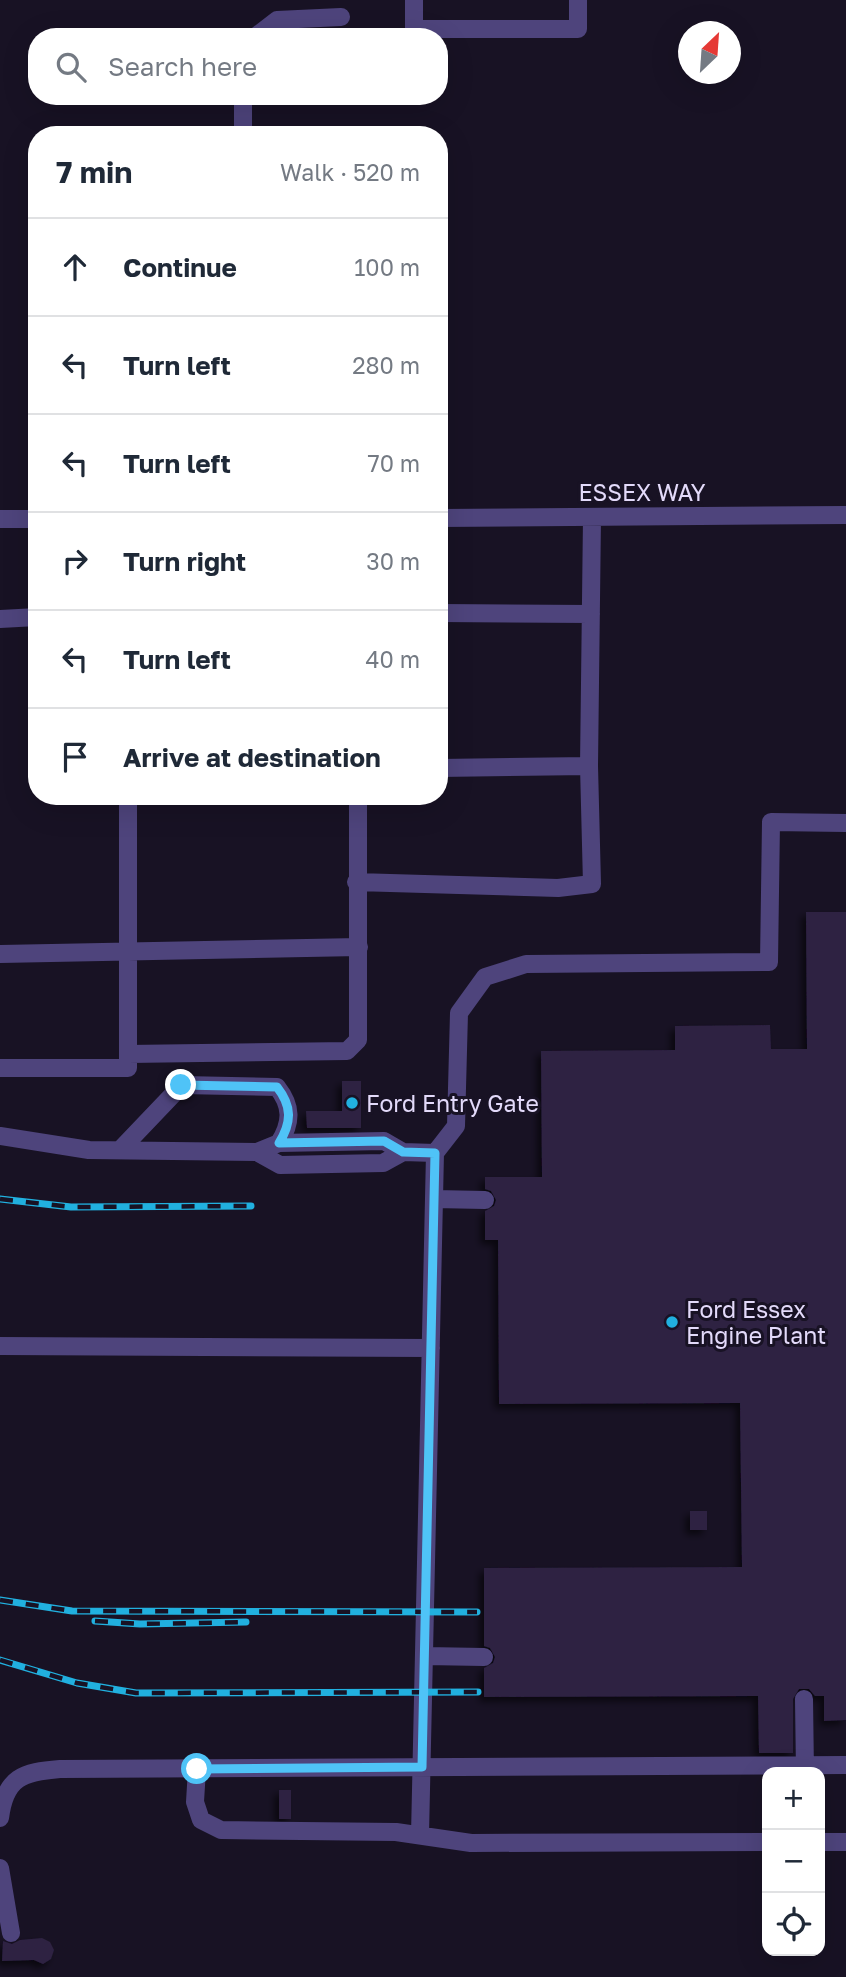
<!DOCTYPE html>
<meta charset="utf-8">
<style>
body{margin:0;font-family:"Golos Text",sans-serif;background:#f6f6f7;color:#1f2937}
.controls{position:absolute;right:21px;bottom:21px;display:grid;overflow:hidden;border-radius:14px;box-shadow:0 7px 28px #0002}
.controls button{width:63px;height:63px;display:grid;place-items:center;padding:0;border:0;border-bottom:2px solid #e0e1e3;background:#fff;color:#1f2937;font:35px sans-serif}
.compass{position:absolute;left:678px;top:21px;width:63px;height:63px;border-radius:50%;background:#fff;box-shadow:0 7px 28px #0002;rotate:25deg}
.stop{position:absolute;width:21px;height:21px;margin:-16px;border:5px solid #4fc3f7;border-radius:50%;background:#fff}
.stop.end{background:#4fc3f7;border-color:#fff;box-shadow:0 2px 7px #0008}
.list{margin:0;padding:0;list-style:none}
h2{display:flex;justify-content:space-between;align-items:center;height:91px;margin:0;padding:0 28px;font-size:30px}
h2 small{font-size:23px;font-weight:400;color:#747a83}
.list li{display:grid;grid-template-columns:46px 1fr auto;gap:21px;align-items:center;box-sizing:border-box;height:98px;padding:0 28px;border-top:2px solid #e0e1e3}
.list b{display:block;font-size:26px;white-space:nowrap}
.list em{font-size:23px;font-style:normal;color:#747a83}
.icon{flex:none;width:38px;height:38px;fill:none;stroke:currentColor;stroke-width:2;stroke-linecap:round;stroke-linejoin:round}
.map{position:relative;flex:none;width:846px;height:1977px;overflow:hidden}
.search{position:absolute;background:#fff;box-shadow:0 7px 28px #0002;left:28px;top:28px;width:420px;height:77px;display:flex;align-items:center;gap:18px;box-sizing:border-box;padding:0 24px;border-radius:28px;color:#747a83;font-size:26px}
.panel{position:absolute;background:#fff;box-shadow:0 7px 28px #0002;left:28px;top:126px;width:420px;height:679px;border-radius:28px}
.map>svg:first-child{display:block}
.building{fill:#2d2142;filter:url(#shadow)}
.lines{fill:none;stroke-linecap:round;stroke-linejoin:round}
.minor{stroke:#4e447c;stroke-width:18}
.rail-casing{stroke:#21b0df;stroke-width:7}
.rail{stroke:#181224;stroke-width:4.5;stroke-dasharray:13;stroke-linecap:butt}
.route{stroke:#4fc3f7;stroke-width:9}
.poi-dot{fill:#21b0df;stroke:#181224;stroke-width:2.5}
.labels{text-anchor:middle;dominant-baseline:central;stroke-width:6;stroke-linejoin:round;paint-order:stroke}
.street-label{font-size:23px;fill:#e3dafa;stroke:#181224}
.poi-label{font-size:23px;fill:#e3dafa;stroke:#181224;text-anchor:start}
</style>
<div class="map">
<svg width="846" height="1977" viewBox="0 0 846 1977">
<defs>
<filter id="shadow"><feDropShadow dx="-4.5" dy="4.5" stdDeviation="3.5" flood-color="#0009"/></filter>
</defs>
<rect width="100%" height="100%" fill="#181224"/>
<path class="building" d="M806 912H846V1720L824 1721V1696H815L809 1689H799L793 1699V1753H759L758 1696 484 1697V1668L493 1663 495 1657 490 1648 484 1646V1568L742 1567 740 1403 499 1404 498 1240H485V1211L494 1206 496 1200 491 1191 485 1189V1177H542L541 1051 675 1050V1026L770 1025 771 1049H807Z
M342 1081H361V1128H307L306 1111H342Z
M690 1511H707V1530H690Z
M279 1790H291V1819H279Z
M42 1938 50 1942 54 1950 51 1959 43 1964 34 1960 2 1961 3 1941 12 1944 20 1940Z"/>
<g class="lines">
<path class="minor" d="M414 0V29H578V0
M255 37 277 20 341 17
M243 96V135
M439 518 846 515
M0 519H37
M439 613 591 614
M0 619 37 617
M439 768 589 766
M128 796V1054L347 1051 358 1040V796
M356 882 558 888 592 884 589 766 592 517
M0 954 359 947
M0 1068H128V1054
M0 1136 89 1150 257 1152 279 1143 384 1141 403 1152 435 1153 456 1126 459 1013 485 977 526 964 769 962 771 822 846 823
M120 1150 182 1085 277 1087C292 1106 292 1122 279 1143
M257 1152 280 1165 383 1163 403 1152
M434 1199 485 1200
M0 1346 431 1348
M425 1656 484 1657
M804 1699 805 1772
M197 1769 195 1802 201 1820 221 1830 396 1832 471 1843 767 1842
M0 1818C5 1777 23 1772 60 1769L846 1765
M420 1835 435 1153
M820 1842H846
M0 1868 11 1933"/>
<defs>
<path id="rail" d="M0 1199 71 1207 251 1206
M0 1600 72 1611 477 1612
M95 1621 140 1624 246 1622
M0 1660 77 1683 136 1693 478 1692"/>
</defs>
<use href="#rail" class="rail-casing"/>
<use href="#rail" class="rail"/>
</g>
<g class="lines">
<path class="route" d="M181 1085 277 1087C292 1106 292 1122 279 1143L384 1141 403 1152 435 1153 422 1767 197 1769"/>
</g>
<g class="poi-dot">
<circle cx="352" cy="1103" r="7"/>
<circle cx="672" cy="1322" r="7"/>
</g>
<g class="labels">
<g class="street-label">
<text x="642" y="492">ESSEX WAY</text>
</g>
<g class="poi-label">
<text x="366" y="1103">Ford Entry Gate</text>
<text x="686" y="1309">Ford Essex<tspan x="686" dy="26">Engine Plant</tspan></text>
</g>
</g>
</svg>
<div class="controls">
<button>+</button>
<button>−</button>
<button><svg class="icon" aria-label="locate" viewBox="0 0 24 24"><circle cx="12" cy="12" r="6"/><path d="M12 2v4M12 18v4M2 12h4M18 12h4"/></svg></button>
</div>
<svg class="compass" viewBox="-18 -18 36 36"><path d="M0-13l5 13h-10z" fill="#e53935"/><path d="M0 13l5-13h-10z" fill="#747a83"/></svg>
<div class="stop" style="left:197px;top:1769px"></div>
<div class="stop end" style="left:181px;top:1085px"></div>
<div class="search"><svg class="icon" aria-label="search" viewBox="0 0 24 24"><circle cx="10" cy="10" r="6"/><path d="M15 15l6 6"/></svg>Search here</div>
<section class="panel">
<h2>7 min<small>Walk · 520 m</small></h2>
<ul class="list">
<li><svg class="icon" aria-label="ahead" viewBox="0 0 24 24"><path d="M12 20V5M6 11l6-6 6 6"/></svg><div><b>Continue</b></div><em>100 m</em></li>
<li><svg class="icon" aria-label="left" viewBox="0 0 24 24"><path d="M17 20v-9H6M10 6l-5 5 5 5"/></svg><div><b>Turn left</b></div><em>280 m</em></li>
<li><svg class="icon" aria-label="left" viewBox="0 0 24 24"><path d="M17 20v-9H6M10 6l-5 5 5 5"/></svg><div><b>Turn left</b></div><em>70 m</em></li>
<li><svg class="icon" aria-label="right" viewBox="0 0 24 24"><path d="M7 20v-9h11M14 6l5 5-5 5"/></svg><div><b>Turn right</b></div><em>30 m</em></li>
<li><svg class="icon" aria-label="left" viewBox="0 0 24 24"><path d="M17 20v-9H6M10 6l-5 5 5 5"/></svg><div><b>Turn left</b></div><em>40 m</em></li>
<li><svg class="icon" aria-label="arrive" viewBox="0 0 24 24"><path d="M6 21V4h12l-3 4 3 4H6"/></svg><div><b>Arrive at destination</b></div></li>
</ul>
</section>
</div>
